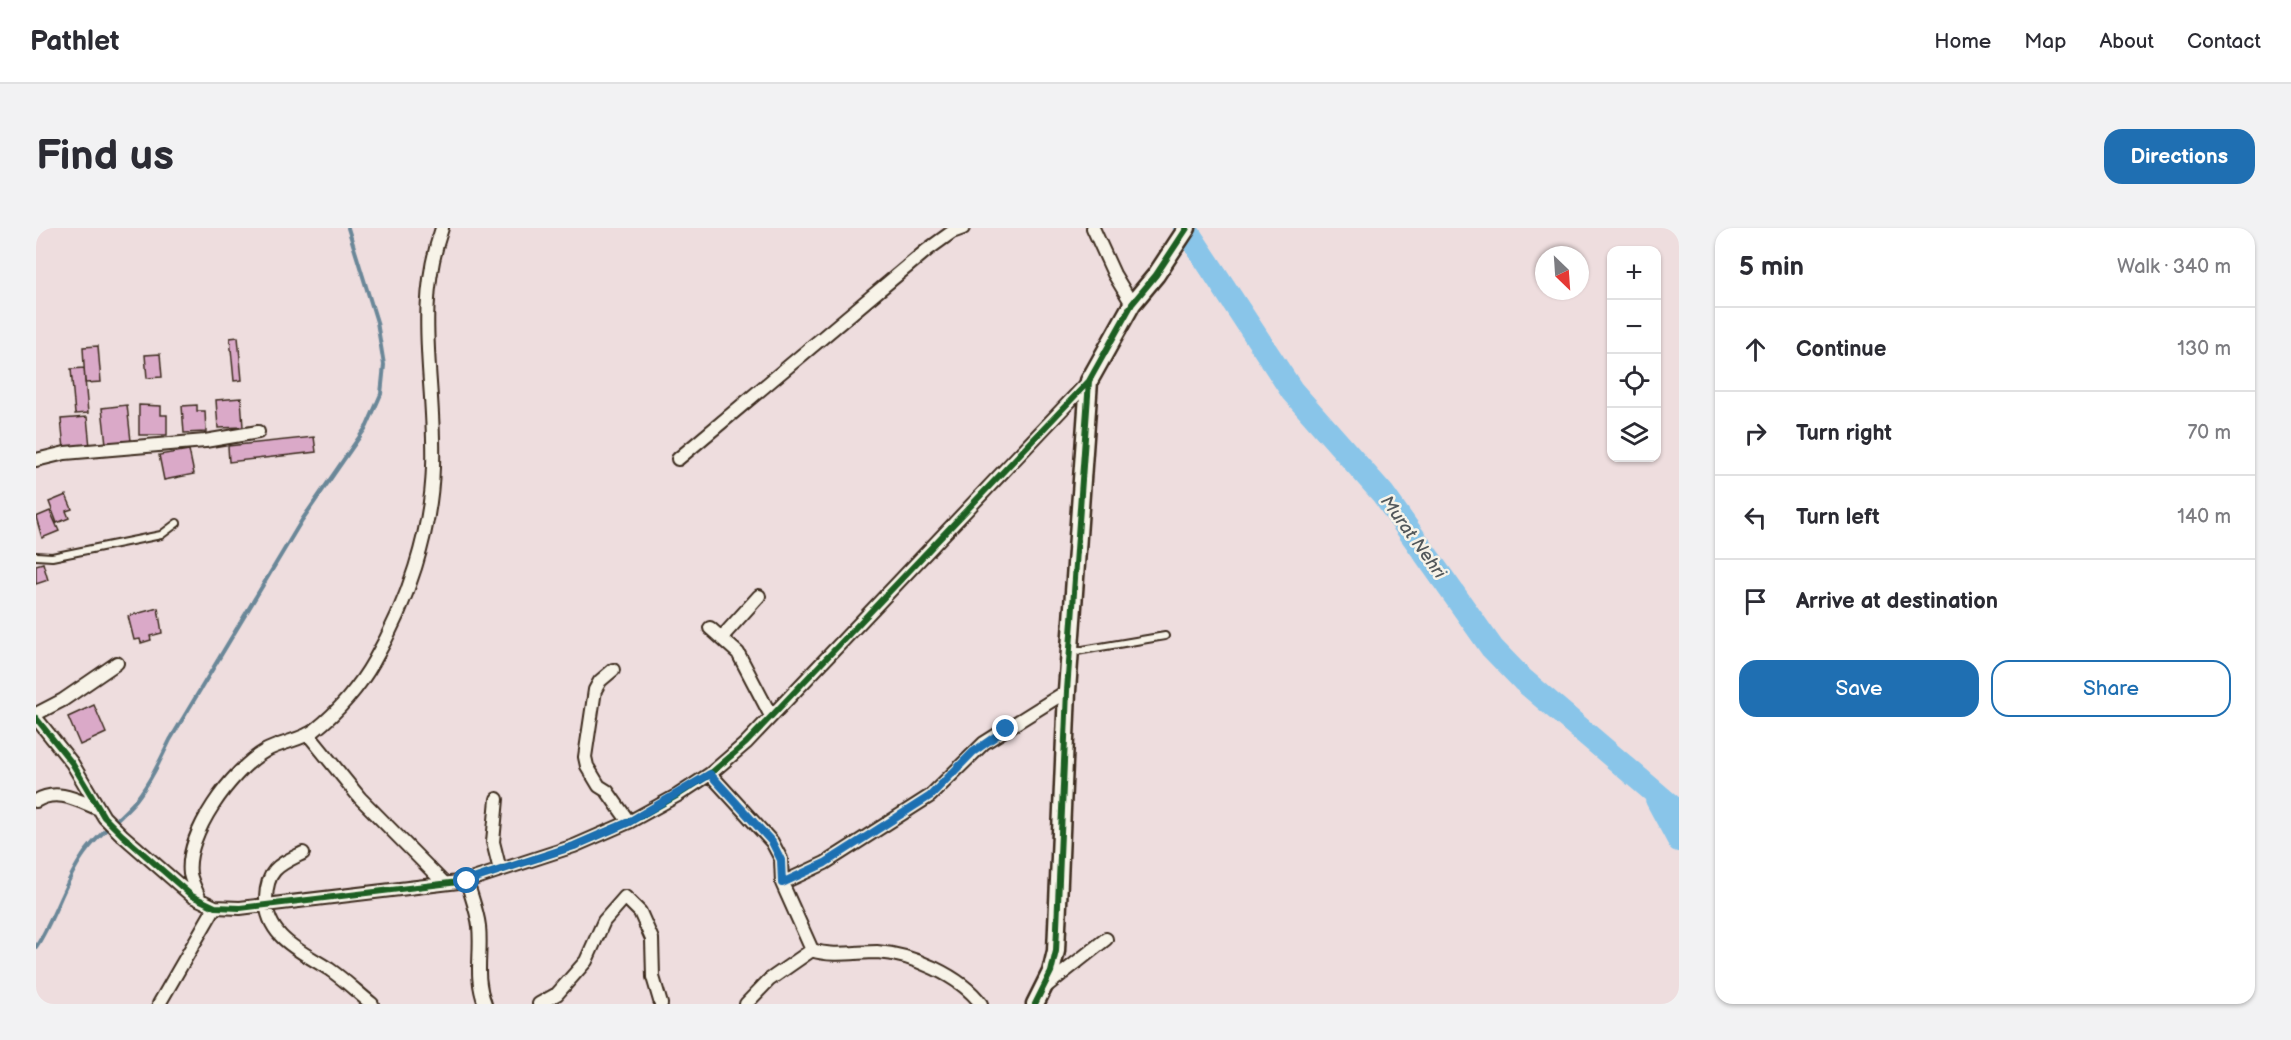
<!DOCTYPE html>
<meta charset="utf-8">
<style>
body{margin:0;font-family:"Balsamiq Sans",sans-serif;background:#f2f2f3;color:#2b2b33}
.controls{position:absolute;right:18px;top:18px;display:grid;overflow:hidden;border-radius:12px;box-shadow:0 2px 4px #0004}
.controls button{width:54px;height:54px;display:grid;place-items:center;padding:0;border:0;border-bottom:2px solid #e1e1e2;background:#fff;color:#2b2b33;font:30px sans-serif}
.compass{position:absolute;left:1499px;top:18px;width:54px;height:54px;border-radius:50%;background:#fff;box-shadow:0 2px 4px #0004;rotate:155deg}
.stop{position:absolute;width:18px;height:18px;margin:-14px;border:4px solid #1f6fb2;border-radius:50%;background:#fff}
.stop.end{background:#1f6fb2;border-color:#fff;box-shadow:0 2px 6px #0008}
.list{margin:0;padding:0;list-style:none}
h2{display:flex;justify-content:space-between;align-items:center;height:78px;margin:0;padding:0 24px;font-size:26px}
h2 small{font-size:20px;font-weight:400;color:#7c7c81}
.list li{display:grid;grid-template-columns:39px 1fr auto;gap:18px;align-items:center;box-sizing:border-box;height:84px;padding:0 24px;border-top:2px solid #e1e1e2}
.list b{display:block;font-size:22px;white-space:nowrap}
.list em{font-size:20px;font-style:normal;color:#7c7c81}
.actions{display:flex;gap:12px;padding:18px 24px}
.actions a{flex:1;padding:14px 0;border:2px solid #1f6fb2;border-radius:18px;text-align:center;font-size:21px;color:#1f6fb2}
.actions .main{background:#1f6fb2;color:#fff}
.icon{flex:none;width:33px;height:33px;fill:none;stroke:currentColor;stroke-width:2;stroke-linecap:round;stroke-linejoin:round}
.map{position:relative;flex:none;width:1643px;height:776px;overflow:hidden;border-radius:18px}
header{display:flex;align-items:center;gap:36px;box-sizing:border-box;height:84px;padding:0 30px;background:#fff;border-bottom:2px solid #e1e1e2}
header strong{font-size:28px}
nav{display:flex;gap:33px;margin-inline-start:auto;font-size:21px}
.intro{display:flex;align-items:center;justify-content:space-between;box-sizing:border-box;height:144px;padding:0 36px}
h1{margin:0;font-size:42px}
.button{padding:15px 27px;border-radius:18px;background:#1f6fb2;color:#fff;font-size:21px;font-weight:700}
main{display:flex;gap:36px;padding:0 36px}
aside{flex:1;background:#fff;border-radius:18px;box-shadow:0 2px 4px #0004}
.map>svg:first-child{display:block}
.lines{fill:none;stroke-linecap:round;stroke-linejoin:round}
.stream{stroke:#6a8798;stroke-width:4}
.river{stroke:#89c5e9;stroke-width:24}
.building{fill:#daa9c8;stroke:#3b2a1e;stroke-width:1.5}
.lane-casing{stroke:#3b2a1e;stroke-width:10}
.street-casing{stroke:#3b2a1e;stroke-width:16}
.secondary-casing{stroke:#3b2a1e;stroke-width:21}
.lane{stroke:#f7f3e8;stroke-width:6}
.street{stroke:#f7f3e8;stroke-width:12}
.secondary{stroke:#f7f3e8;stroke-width:16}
.cycleway-casing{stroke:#f7f3e8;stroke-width:10}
.cycleway{stroke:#1b5e20;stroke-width:6}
.route{stroke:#1f6fb2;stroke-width:8}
.labels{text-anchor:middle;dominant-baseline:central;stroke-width:5;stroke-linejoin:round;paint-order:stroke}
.water-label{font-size:18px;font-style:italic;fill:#52585b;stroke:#f7f3e8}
</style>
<header>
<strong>Pathlet</strong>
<nav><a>Home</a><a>Map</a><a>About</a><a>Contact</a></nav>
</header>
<div class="intro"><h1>Find us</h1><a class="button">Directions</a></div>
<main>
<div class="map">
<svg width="1643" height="776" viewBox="0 0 1643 776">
<rect width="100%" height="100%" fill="#eeddde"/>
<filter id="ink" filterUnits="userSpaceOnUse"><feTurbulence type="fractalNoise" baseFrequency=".0167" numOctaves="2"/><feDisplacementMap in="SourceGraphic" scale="12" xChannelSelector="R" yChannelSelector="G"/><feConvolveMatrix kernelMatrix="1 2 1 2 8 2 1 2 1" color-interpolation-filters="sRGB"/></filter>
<g filter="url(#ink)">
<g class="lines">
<path class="stream" d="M0 719C19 690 27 657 46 629 60 607 83 592 100 572 114 554 124 533 134 512L266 292 331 198 345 166 348 137 341 94 312 0"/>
<path class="river" d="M1149 0 1256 163 1347 266 1456 420 1487 452 1643 585
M1621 571 1643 612"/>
</g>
<path class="building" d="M202 109 206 152 198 153 194 110Z
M62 118 65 154 49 155 47 119Z
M124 126 126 149 111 150 109 127Z
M48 140 52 185 39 186 35 141Z
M205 170 207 199 182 200 180 172Z
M91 177 95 213 70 216 66 180Z
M103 177 125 178V187H131V207H103Z
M161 177V183H169L170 204 148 205 146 178Z
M51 189 54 219 28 221 25 191Z
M278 209 280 224 193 234 192 218Z
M153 222 158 246 128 252 123 227Z
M30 267 36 281 30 283 33 290 21 295 13 274Z
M14 283 23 303 6 310 0 289Z
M7 335 12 352 0 356V337Z
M122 380 126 405 114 408 115 412 105 415 104 411 98 412 92 388Z
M58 477 70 505 44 517 32 489Z"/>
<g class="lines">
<defs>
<path id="lane" d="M0 328 16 329 125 307 141 295
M1035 424 1129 408"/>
<path id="street" d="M1057 0 1078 46 1096 76
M642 231 891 22 916 4 927 0
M0 232 29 225 169 213 222 204
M674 400 702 425 735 488
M686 409 723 368
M577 442 564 453 559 462 549 529 551 538 563 558 571 563 593 594
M0 486 27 472 81 435
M0 490 36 535 68 589 86 607 156 668 179 679 204 680 431 653 538 618 593 594 642 567 674 546 710 515 1053 153
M272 506 324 570 408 655
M674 546 736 614 745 631 746 655 776 722C795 729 821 724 841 724 875 726 925 748 945 776
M461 571 457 614 464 642
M0 573C21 560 41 572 63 581
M267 625C243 637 231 641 230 670 230 710 265 723 293 741 309 752 322 765 336 776
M431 653C435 668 441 682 443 698 446 727 438 747 449 776
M746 655 789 635 894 568 948 515 1031 463
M164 672C161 664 156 655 154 646 149 606 196 542 229 523 245 514 266 512 279 502 302 484 324 458 338 433 371 376 395 305 397 239 400 154 377 84 406 0
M1008 760 1070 711
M123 776 179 679
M503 776 521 766 550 733 568 693 589 669 604 684 616 711 617 749 625 776
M710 776 733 752 776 722"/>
<path id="secondary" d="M999 776 1015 744 1020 723 1031 463 1053 153 1096 76 1120 47 1151 0"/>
</defs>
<use href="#lane" class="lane-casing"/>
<use href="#street" class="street-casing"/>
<use href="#secondary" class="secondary-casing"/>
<use href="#lane" class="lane"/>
<use href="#street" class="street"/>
<use href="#secondary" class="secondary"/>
<defs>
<path id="cycleway" d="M0 490 36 535 68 589 86 607 156 668 179 679 204 680 431 653 538 618 593 594 642 567 674 546 710 515 1053 153
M999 776 1015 744 1020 723 1031 463 1053 153 1096 76 1120 47 1151 0"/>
</defs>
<use href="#cycleway" class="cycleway-casing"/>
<use href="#cycleway" class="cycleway"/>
</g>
</g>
<g class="lines" filter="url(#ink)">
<path class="route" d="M431 653 538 618 593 594 674 546 736 614 745 632 746 655 789 635 894 568 937 524 970 501"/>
</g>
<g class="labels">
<g class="water-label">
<text transform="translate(1377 309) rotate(54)">Murat Nehri</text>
</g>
</g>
</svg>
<div class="controls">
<button>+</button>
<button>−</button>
<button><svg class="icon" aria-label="locate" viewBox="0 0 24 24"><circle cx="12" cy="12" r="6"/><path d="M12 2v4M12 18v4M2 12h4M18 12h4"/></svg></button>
<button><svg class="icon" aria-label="layers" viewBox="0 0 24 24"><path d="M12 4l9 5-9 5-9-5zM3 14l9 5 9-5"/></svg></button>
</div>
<svg class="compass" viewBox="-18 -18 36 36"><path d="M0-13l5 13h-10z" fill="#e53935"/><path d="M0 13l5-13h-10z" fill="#7c7c81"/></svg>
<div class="stop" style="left:431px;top:653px"></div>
<div class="stop end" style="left:970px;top:501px"></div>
</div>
<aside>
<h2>5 min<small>Walk · 340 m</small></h2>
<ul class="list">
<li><svg class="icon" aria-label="ahead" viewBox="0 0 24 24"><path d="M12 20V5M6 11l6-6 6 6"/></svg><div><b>Continue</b></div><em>130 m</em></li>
<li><svg class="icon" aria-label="right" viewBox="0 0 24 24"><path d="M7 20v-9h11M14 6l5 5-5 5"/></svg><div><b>Turn right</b></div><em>70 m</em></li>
<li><svg class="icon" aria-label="left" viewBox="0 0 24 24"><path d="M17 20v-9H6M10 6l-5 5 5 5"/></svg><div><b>Turn left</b></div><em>140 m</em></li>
<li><svg class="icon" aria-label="arrive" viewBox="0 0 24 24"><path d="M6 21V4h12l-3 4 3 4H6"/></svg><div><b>Arrive at destination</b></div></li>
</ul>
<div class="actions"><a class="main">Save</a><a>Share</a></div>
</aside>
</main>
